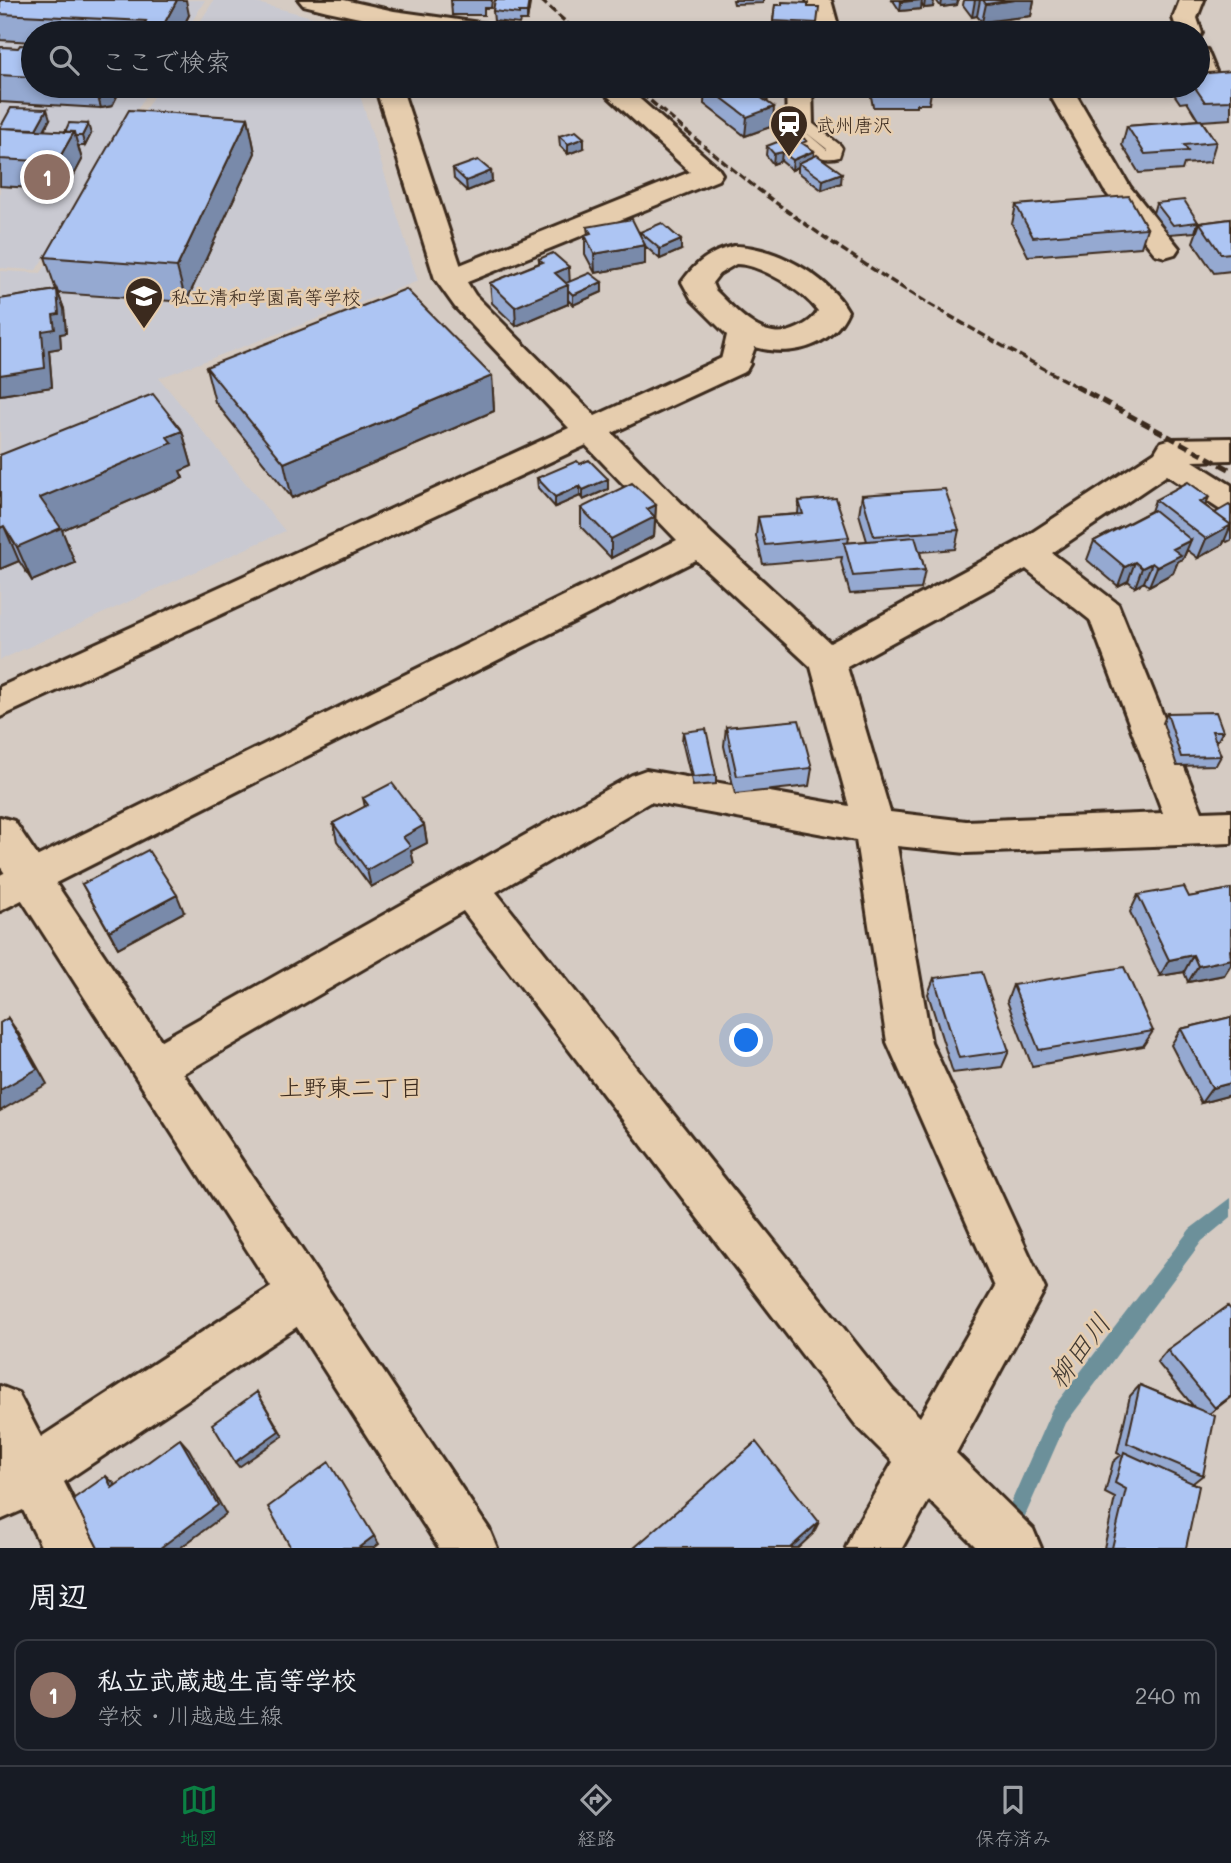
<!DOCTYPE html>
<html lang="ja">
<meta charset="utf-8">
<style>
body{margin:0;font-family:Mali,"Klee One",sans-serif;background:#20242c;color:#f1f3f6}
.you{position:absolute;left:747px;top:1041px;width:24px;height:24px;margin:-18px;border:5px solid #fff;border-radius:50%;background:#1a73e8;box-shadow:0 0 0 10px #1a73e833}
.badge{display:grid;place-items:center;width:46px;height:46px;border-radius:50%;background:#0b8043;color:#fff;font-size:23px;font-weight:700}
.pin{position:absolute;translate:-50% -50%;border:4px solid #fff;box-shadow:0 2px 7px #0006}
.list{margin:0;padding:0;list-style:none}
h2{display:flex;justify-content:space-between;align-items:center;height:91px;margin:0;padding:0 28px;font-size:30px}
h2 small{font-size:23px;font-weight:400;color:#9ea1a6}
.list li{display:grid;grid-template-columns:46px 1fr auto;gap:21px;align-items:center;box-sizing:border-box;height:112px;margin:0 14px 14px;padding:0 14px;border:2px solid #363941;border-radius:14px}
.list b{display:block;font-size:26px;white-space:nowrap}
.list p{margin:0;font-size:23px;white-space:nowrap;color:#9ea1a6}
.list em{font-size:23px;font-style:normal;color:#9ea1a6}
.icon{flex:none;width:38px;height:38px;fill:none;stroke:currentColor;stroke-width:2;stroke-linecap:round;stroke-linejoin:round}
.map{position:relative;flex:none;width:1231px;height:1548px;overflow:hidden}
.search{position:absolute;background:#171b24;box-shadow:0 4px 10px #0003;left:21px;right:21px;top:21px;height:77px;display:flex;align-items:center;gap:18px;box-sizing:border-box;padding:0 24px;border-radius:38px;color:#9ea1a6;font-size:26px}
.sheet{height:217px;background:#171b24}
nav{display:flex;justify-content:space-around;align-items:center;box-sizing:border-box;height:98px;border-top:2px solid #363941;background:#171b24;font-size:19px;color:#9ea1a6}
nav a{display:grid;justify-items:center;gap:4px}
nav .on{color:#0b8043}
.map>svg:first-child{display:block}
.built{fill:#c9c9d1}
.lines{fill:none;stroke-linecap:round;stroke-linejoin:round}
.stream{fill:#6c909a;fill-rule:evenodd}
.lane-casing{stroke:#3b2a1e;stroke-width:5}
.street-casing{stroke:#3b2a1e;stroke-width:6}
.secondary-casing{stroke:#3b2a1e;stroke-width:6}
.lane{fill:#e6cdae;fill-rule:evenodd}
.street{fill:#e6cdae;fill-rule:evenodd}
.secondary{fill:#e6cdae;fill-rule:evenodd}
.rail-far1{stroke:#3b2a1e;stroke-width:3.5;stroke-dasharray:8 3.5;stroke-linecap:butt}
.rail{stroke:#3b2a1e;stroke-width:5;stroke-dasharray:10 5;stroke-linecap:butt}
.wall{fill:#95a9d1;stroke:#3b2a1e;stroke-width:2}
.shaded-wall{fill:#798aaa;stroke:#3b2a1e;stroke-width:2}
.building{fill:#adc5f3;stroke:#3b2a1e;stroke-width:2}
.labels{text-anchor:middle;dominant-baseline:central;stroke-width:5;stroke-linejoin:round;paint-order:stroke}
.far-poi-label{font-size:19px;fill:#3b2a1e;stroke:#e6cdae;text-anchor:start}
.neighbourhood-label{font-size:24px;fill:#3b2a1e;stroke:#e6cdae}
.near-water-label{font-size:28px;font-style:italic;fill:#433b33;stroke:#e6cdae}
</style>
<div class="map">
<svg width="1231" height="1548" viewBox="0 0 1231 1548">
<rect width="100%" height="100%" fill="#d5cbc3"/>
<filter id="ink" filterUnits="userSpaceOnUse"><feTurbulence type="fractalNoise" baseFrequency=".0143" numOctaves="2"/><feDisplacementMap in="SourceGraphic" scale="14" xChannelSelector="R" yChannelSelector="G"/><feConvolveMatrix kernelMatrix="1 2 1 2 8 2 1 2 1" color-interpolation-filters="sRGB"/></filter>
<g filter="url(#ink)">
<path class="built" d="M0 0H205L185 33H33V86H152L36 270 0 268Z
M214 0H245L352 27 357 33H193Z
M160 86H357L418 281 159 378 285 531 0 660V271L41 273Z"/>
<g class="lines">
<path class="stream" d="M1231 1198V1217L1202 1241 1066 1423 1011 1548H991L1052 1409 1190 1229Z"/>
<defs>
<path id="lane" d="M800 120 812 123 840 145 842 148 839 157C816 163 801 147 788 130L795 121ZM803 130 827 149V150Z"/>
<path id="street" d="M807 0H831L840 33H816Z
M1180 0H1204L1197 18 1202 33 1199 38 1198 33H1178L1173 18Z
M1198 48 1207 50 1217 74 1213 79 1198 80Z
M597 86H625L718 168 722 174 718 180 460 285 450 288 440 285 435 279 440 273 690 172Z
M786 86H812L813 124 809 130 800 132 791 130 787 124Z
M1045 86H1071L1130 187 1179 248 1175 254 1165 257 1155 254 1104 190Z
M734 246C774 246 828 276 848 311 832 348 789 357 755 347L746 371 735 374 724 371 720 364 727 335 692 300 682 282C696 262 710 252 734 246ZM736 264C761 264 803 291 818 311 814 319 806 324 798 328 764 345 737 311 715 290L712 283 719 274Z
M590 419 601 422 712 534 830 643 1016 543 1155 452 1161 442 1172 439 1231 438V460L1193 461 1231 485V513L1219 509 1167 475 1052 553 1118 604 1202 812 1231 811V843L966 853 897 846 931 1042 1045 1289 956 1453 1033 1529 1041 1548H977L929 1500 902 1548H846L854 1529 893 1462 856 1425 463 911 172 1080 156 1086 140 1080 134 1066 140 1052 632 775 646 770 849 806 811 667 696 560 0 911V875L677 540 579 438 574 430 579 422ZM1026 569 1090 620 1163 813 966 821 890 812 847 667ZM650 802 856 840 887 1042 995 1287 920 1417 892 1389 496 892Z
M302 1271 319 1278 326 1295 319 1312 64 1482 97 1548H42L23 1510 0 1520V1386L18 1393 41 1437 285 1278Z"/>
<path id="secondary" d="M299 0H344L394 11 501 26 510 28 513 33C442 36 372 22 303 5Z
M375 86H401L465 279 475 295 595 416 724 357 735 354 746 357 750 364 746 371 0 717V687L569 428 455 307 435 279Z
M0 817 14 821 489 1529 497 1548H439L0 866Z"/>
</defs>
<use href="#lane" class="lane-casing"/>
<use href="#street" class="street-casing"/>
<use href="#secondary" class="secondary-casing"/>
<use href="#lane" class="lane"/>
<use href="#street" class="street"/>
<use href="#secondary" class="secondary"/>
<path class="rail-far1" d="M541 0 578 33
M633 86C693 137 752 188 817 232 900 290 989 339 1079 388"/>
<path class="rail" d="M1075 386 1231 470"/>
</g>
<path class="wall" d="M0 0 189 15 180 33H33V42L0 40Z
M451 0H492L491 8H484V15H452Z
M495 0H530L527 21H520L519 24 494 21 493 11Z
M733 0H763V3L734 4Z
M890 0H934L933 7 924 8 922 5 921 9 900 11 894 2V1Z
M936 0H958L957 5 941 7Z
M964 0H1034L1031 16 982 22 977 16 972 17 963 5Z
M775 5 808 7 817 23 816 33 772 30Z
M33 46V86H122L112 106 101 108 0 102V47L18 48Z
M1231 71V119L1202 121 1216 142 1210 162 1184 164 1182 170 1139 173 1122 145 1127 126 1198 120 1187 102 1180 103 1174 94 1177 86H1198Z
M705 86H784V94H768L767 102 773 126 745 136 704 104Z
M869 86H932L929 104H916V107H873Z
M248 118 255 153 186 302 58 293 64 309 66 333 60 334 61 348 49 350 52 387 0 395V299L56 290 45 257Z
M50 119 44 131 91 134 85 146H78L82 160 66 190 0 186V127Z
M559 136 584 148 568 154 560 146Z
M767 146H807L814 151V156L841 183 822 190 798 172V167L792 170 781 161 773 164 766 155Z
M453 169 491 171 492 181 467 191 454 179Z
M1156 203 1198 222 1195 232 1169 234 1153 213Z
M1016 205 1147 228 1141 247 1028 256 1012 224Z
M1231 219V271L1214 273 1193 242 1200 223Z
M587 227 640 235V232L681 250 660 259 645 246V264L595 273 585 254V235L588 234Z
M539 259 569 281 602 282V292L573 305 568 300V304L516 326 492 303 490 283 539 263Z
M206 367 492 376 494 411 292 498 215 402Z
M182 431 192 466 180 471 183 478 62 530 75 563 32 581 19 561 0 569V455Z
M580 464 608 479V489L583 500 580 496 555 507 538 488 537 478Z
M862 495 959 530 955 549 920 552 925 570 921 589 850 594 841 562 842 557 763 564 756 536 758 517 798 514 799 501 849 537 848 543 867 541 859 514Z
M1155 500 1205 506 1215 513 1231 507V540L1227 542 1225 540 1223 544 1198 558 1187 550 1183 559 1178 561 1173 573 1149 586 1144 582 1135 587 1128 581 1118 586 1087 560 1094 541 1151 511Z
M656 505 654 536 611 558 581 527V508Z
M1167 713 1223 731 1218 740H1215L1221 756 1216 765 1177 766 1163 723Z
M726 727 812 768 809 786 735 794 724 746Z
M683 732 716 775V784L693 786 682 741Z
M363 798 424 825 427 843 411 851 414 864 371 887 337 841 333 823 365 807Z
M82 884 184 912 118 948Z
M1231 889V964L1224 975 1188 982 1184 972 1160 976 1130 912 1138 895 1189 897Z
M934 978 1009 1051 1002 1067 953 1073 928 994Z
M1013 985 1153 1031 1143 1046 1032 1066 1007 1001Z
M1231 1017V1095L1201 1103 1171 1045 1181 1029Z
M1231 1310V1397L1209 1414 1203 1475 1193 1483 1186 1548H1104L1115 1498 1105 1493 1113 1462 1121 1455 1117 1453 1130 1396 1140 1385 1194 1407 1157 1362 1167 1350Z"/>
<path class="shaded-wall" d="M177 0H186L189 15 180 33H165L163 26Z
M529 0H530V4L527 21V12Z
M922 0 921 9 900 11 901 2Z
M925 0H934L933 7 924 8Z
M942 0H958L957 5 941 7Z
M975 0H980L977 16 972 17Z
M1015 0H1034L1031 16 982 22 986 4Z
M95 86H122L112 106 101 108Z
M768 93 767 110 774 107 773 126 745 136 747 117 759 96Z
M47 109 50 119 39 139 36 129Z
M248 118 255 153 186 302 177 267Z
M88 124 91 134 85 146 82 136Z
M74 132 82 160 66 190 57 162Z
M584 138V148L568 154V144Z
M814 151 813 161 799 163 798 167 792 170 793 160Z
M782 152 781 161 773 164 774 154Z
M491 171 492 181 467 191 466 181Z
M842 173 841 183 822 190 823 180Z
M681 240V250L660 259V249Z
M645 245V264L595 273 594 254Z
M569 267 570 286 568 287V304L516 326 515 307 555 273Z
M602 282V292L573 305V295Z
M57 290 64 309 66 333 60 334 61 348 49 350 52 387 0 395V375L42 331 53 315Z
M492 376 494 411 292 498 284 463Z
M182 431 192 466 180 471 183 478 62 530 75 563 32 581 17 547 40 498 167 437Z
M608 479V489L583 500V490Z
M580 486V496L555 507V497Z
M1209 497 1201 516 1200 502Z
M656 505 654 536 611 558V539L647 509Z
M1231 525 1223 544 1198 558 1206 539Z
M4 526 19 561 0 569V528Z
M1191 540 1183 559 1178 561 1173 573 1149 586 1157 567 1173 549Z
M1135 562 1128 581 1118 586 1125 567Z
M1152 563 1144 582 1135 587 1142 568Z
M424 825 427 843 411 851 414 864 371 887 367 870 403 837Z
M177 895 184 912 118 948 109 931Z
M1193 955 1184 972 1160 976 1169 960Z
M1231 959V964L1224 975 1188 982 1198 966Z
M8 1018 19 1034 47 1084 0 1111V1090Z
M1231 1083V1095L1201 1103 1212 1088Z
M257 1392 283 1436 239 1467 235 1462Z
M180 1439 189 1449 226 1514 180 1548H160Z
M106 1476 116 1485 112 1488Z
M819 1522 813 1534 798 1548H790Z
M374 1536 379 1544 374 1548H358Z"/>
<path class="building" d="M0 0H177L163 26 144 25 146 21 0 14Z
M495 0H529L527 12H519V14L493 11Z
M900 0H918L901 2Z
M983 0H1015L986 4Z
M782 2 808 3V7H819L817 23 773 21 775 5H782Z
M1131 29 1190 32V33H1132Z
M20 45 33 46 32 49 33 50V77L0 75V47L18 48Z
M1231 71V101L1205 102 1194 86H1198V74Z
M706 86H760L768 93 759 96 774 107 747 117Z
M875 86H919V88H876Z
M11 108 47 109 36 129 0 128Z
M129 110 248 118 177 267 45 257Z
M1201 120 1216 142 1184 145 1188 151 1145 154 1127 126Z
M69 123 88 124 82 136H75L74 132H65Z
M0 128 74 132 57 162 0 159Z
M576 131 584 138 568 144 559 136Z
M798 134 807 141 802 143 814 151 793 160 782 152 774 154 767 146Z
M817 155 842 173 823 180 799 163Z
M478 160 491 171 466 181 453 169Z
M1129 196 1147 228 1033 237 1016 205Z
M1184 200 1198 222 1173 225 1156 203Z
M632 219 645 245 594 254 585 235 591 233 587 227Z
M1231 219V253L1221 254 1200 223Z
M662 223 681 240 660 249 640 232Z
M553 253 569 267 555 273 568 285 515 307 490 283 543 262 539 259Z
M590 273 602 282 573 295 568 290V285L566 283Z
M406 289 492 376 284 463 206 367Z
M57 290 59 314 53 315 55 329 42 331 45 368 0 375V299Z
M153 394 182 431 167 437 172 443 40 498 61 528 17 547 4 526 0 528V455Z
M589 460 608 479 583 490 580 486 555 497 537 478 577 461 580 464Z
M1188 482 1209 497 1200 502 1231 525 1206 539 1155 500Z
M632 483 656 505 647 509 655 517 611 539 581 508Z
M945 489 959 530 874 536 862 495Z
M836 498 849 537 765 545 758 517 803 514 799 501Z
M1229 505 1231 507V525L1215 513Z
M1154 510 1191 540 1173 549 1181 555 1157 567 1152 563 1142 568 1135 562 1125 567 1094 541Z
M915 537 925 570 853 576 844 543Z
M1216 712 1223 731H1212L1221 756 1181 757 1167 713Z
M799 720 812 768 737 776 726 727Z
M706 729 716 775 693 777 683 732Z
M392 783 424 825 403 837 410 846 367 870 333 823 368 805 363 798Z
M148 850 177 895 109 931 82 884Z
M1184 887 1189 897 1231 889V949L1230 950 1231 959 1198 966 1193 955 1169 960 1138 895Z
M1124 967 1153 1031 1039 1050 1013 985Z
M982 972 1009 1051 959 1058 934 978Z
M1231 1017V1083L1212 1088 1181 1029Z
M8 1018 37 1069 0 1090V1023Z
M1228 1306 1231 1310V1396L1215 1408 1167 1350Z
M1140 1385 1215 1416 1203 1475 1127 1443Z
M257 1392 279 1431 235 1462 212 1424Z
M180 1439 218 1505 160 1548H98L73 1499 106 1476 112 1488Z
M756 1442 819 1522 790 1548H634Z
M1124 1452 1199 1486 1186 1548H1112L1126 1489 1115 1483Z
M329 1462 374 1536 358 1548H291L268 1507Z"/>
</g>
<defs>
<symbol id="station-pin" viewBox="-11 -11 22 30"><path d="M0 17L-7.5 6A9.5 9.5 0 1 1 7.5 6Z" fill="#3b2a1e" stroke="#e6cdae"/><path d="M-3-6H3Q5-6 5-4V2Q5 4 3 4L4.5 6H3L1.5 4h-3L-3 6H-4.5L-3 4Q-5 4-5 2V-4Q-5-6-3-6ZM-3.5-4v3h7v-3ZM-3.5 1v1.5H-2V1ZM2 1v1.5H3.5V1Z" fill="#fff"/></symbol>
<symbol id="school-pin" viewBox="-11 -11 22 30"><path d="M0 17L-7.5 6A9.5 9.5 0 1 1 7.5 6Z" fill="#3b2a1e" stroke="#e6cdae"/><path d="M0-5L7-2L0 1L-7-2ZM-4 1L0 2.5L4 1V4Q0 6-4 4Z" fill="#fff"/></symbol>
</defs>
<g fill-rule="evenodd">
<use href="#station-pin" x="767" y="102" width="44" height="60"/>
<use href="#school-pin" x="122" y="274" width="44" height="60"/>
</g>
<g class="labels">
<g class="far-poi-label">
<text x="816" y="124">武州唐沢</text>
<text x="171" y="296">私立清和学園高等学校</text>
</g>
<g class="neighbourhood-label">
<text x="351" y="1086">上野東二丁目</text>
</g>
<g class="near-water-label">
<text transform="translate(1078 1350) rotate(-53)">柳田川</text>
</g>
</g>
</svg>
<div class="you"></div>
<div class="pin badge" style="left:47px;top:177px;background:#8d6e63">1</div>
<div class="search"><svg class="icon" aria-label="search" viewBox="0 0 24 24"><circle cx="10" cy="10" r="6"/><path d="M15 15l6 6"/></svg>ここで検索</div>
</div>
<section class="sheet">
<h2>周辺<small></small></h2>
<ul class="list">
<li><span class="badge" style="background:#8d6e63">1</span><div><b>私立武蔵越生高等学校</b><p>学校 · 川越越生線</p></div><em>240 m</em></li>
</ul>
</section>
<nav>
<a class="on"><svg class="icon" aria-label="map" viewBox="0 0 24 24"><path d="M3 6l6-2 6 2 6-2v14l-6 2-6-2-6 2zM9 4v14M15 6v14"/></svg>地図</a>
<a><svg class="icon" aria-label="directions" viewBox="0 0 24 24"><path d="M12 3l9 9-9 9-9-9zM9 14v-3h6M13 9l2 2-2 2"/></svg>経路</a>
<a><svg class="icon" aria-label="saved" viewBox="0 0 24 24"><path d="M7 4h10v16l-5-4-5 4z"/></svg>保存済み</a>
</nav>
